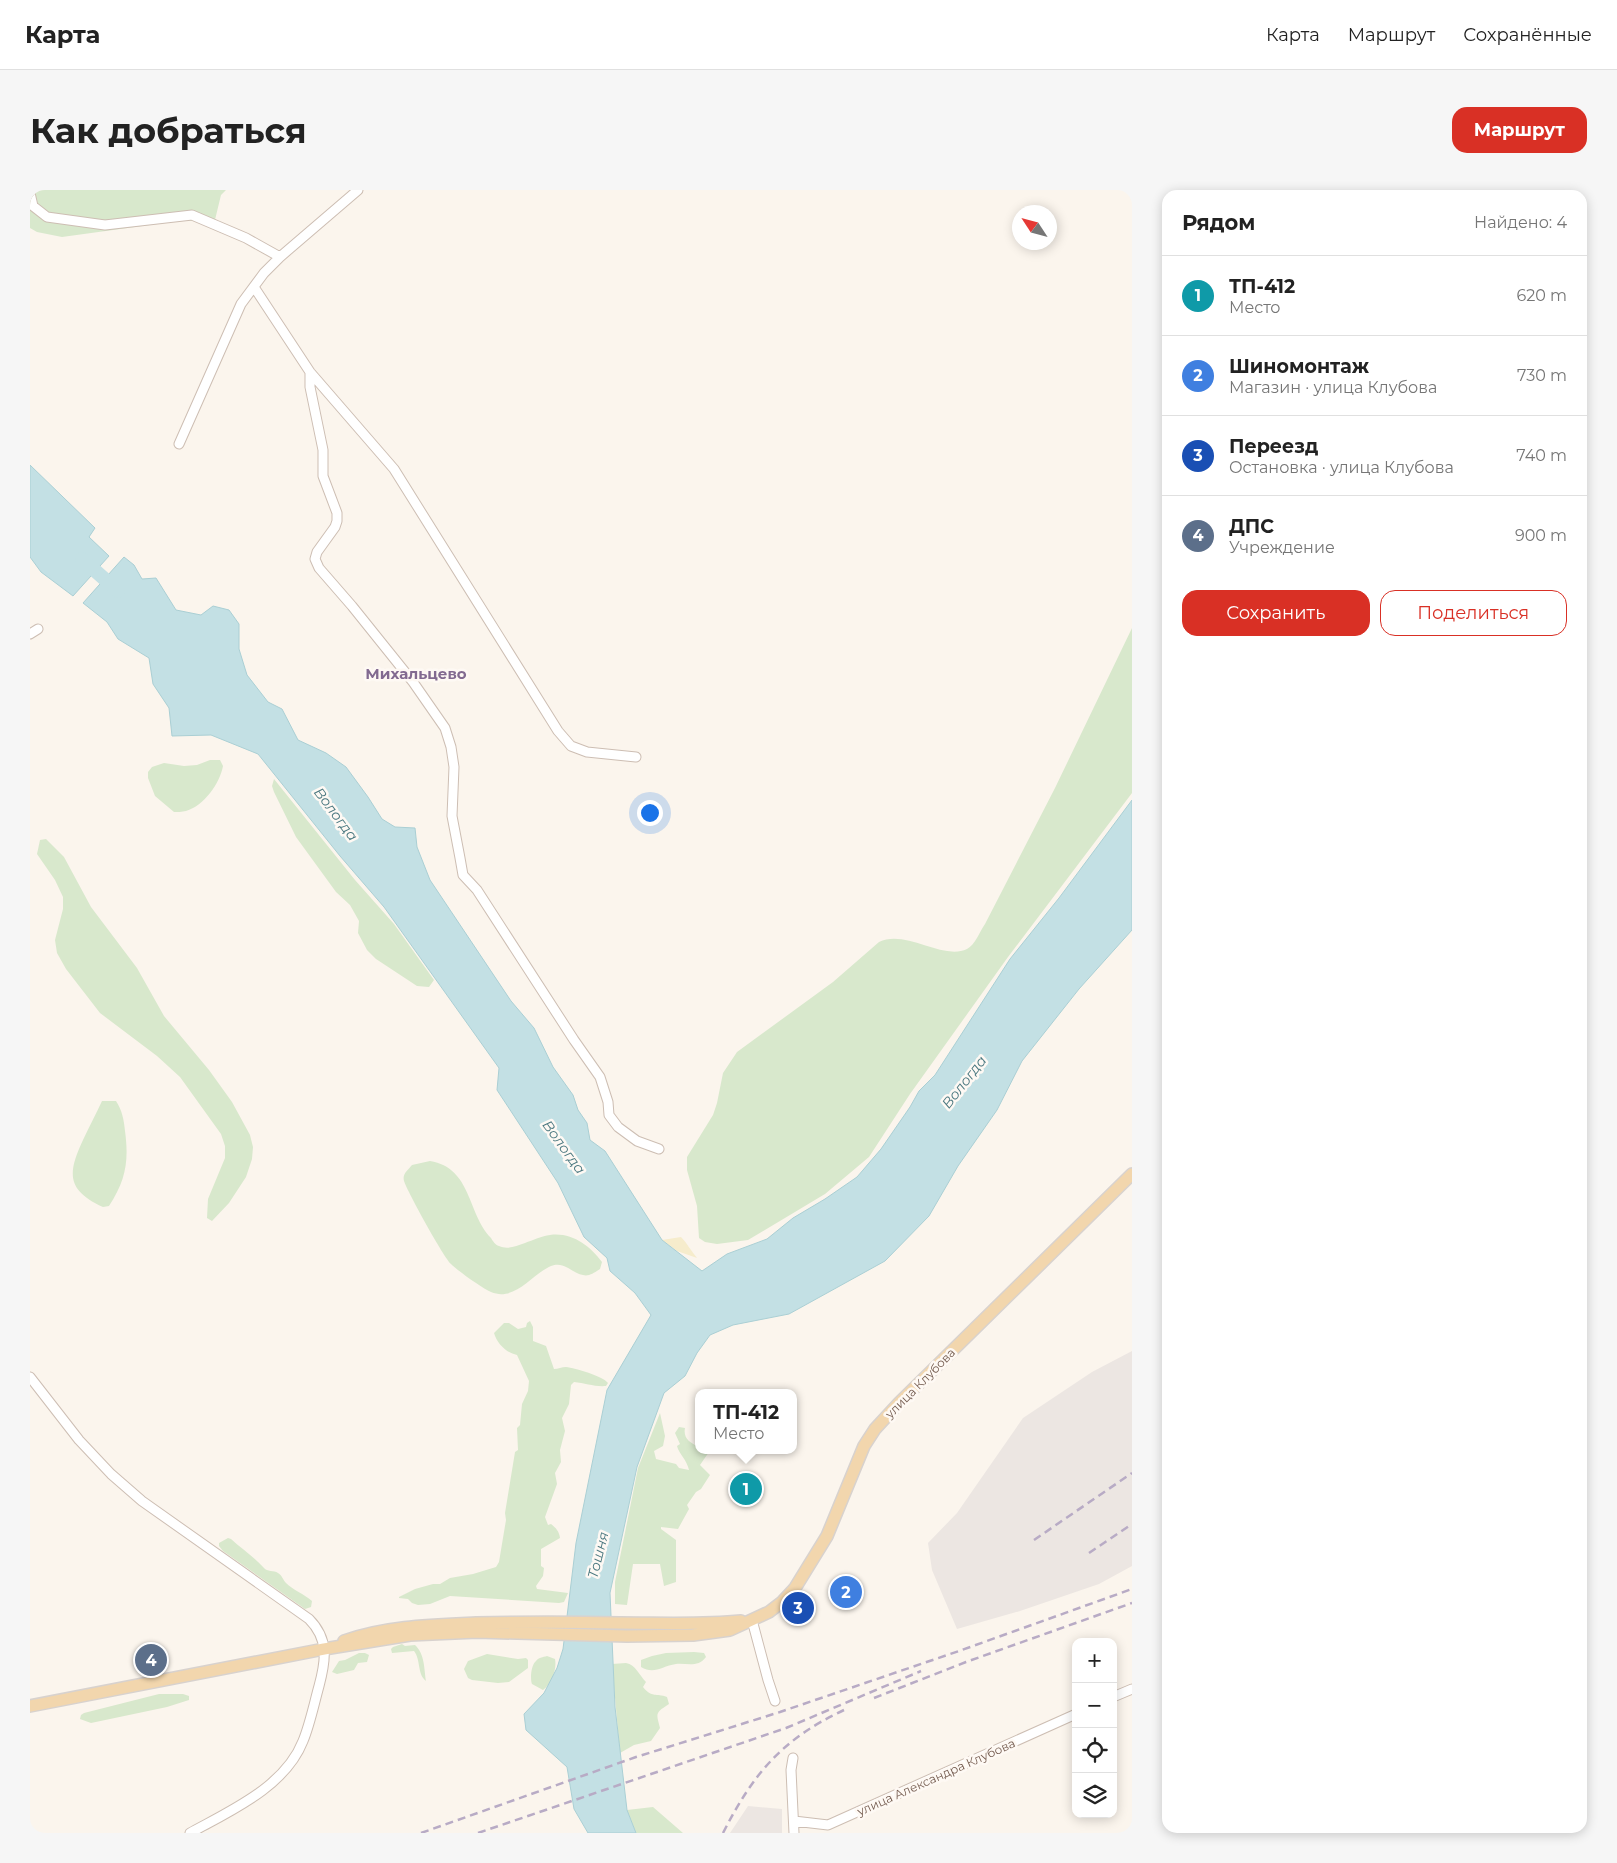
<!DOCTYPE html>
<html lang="ru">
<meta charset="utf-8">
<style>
body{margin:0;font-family:Montserrat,sans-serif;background:#f6f6f6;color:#222}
.controls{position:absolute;right:15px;bottom:15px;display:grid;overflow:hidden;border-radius:10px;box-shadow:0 2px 12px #0003}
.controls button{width:45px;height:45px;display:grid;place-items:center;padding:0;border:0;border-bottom:1px solid #e0e0e0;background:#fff;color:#222;font:25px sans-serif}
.compass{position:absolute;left:982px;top:15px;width:45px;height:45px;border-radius:50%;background:#fff;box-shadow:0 2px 12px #0003;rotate:306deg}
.you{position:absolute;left:619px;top:622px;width:18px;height:18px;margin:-12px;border:4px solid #fff;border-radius:50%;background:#1a73e8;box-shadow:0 0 0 8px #1a73e833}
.badge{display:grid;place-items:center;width:32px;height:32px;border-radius:50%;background:#d93025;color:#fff;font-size:16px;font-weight:700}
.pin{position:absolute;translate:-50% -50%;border:2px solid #fff;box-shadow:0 1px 5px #0006}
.popup{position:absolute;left:665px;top:1199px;width:102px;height:65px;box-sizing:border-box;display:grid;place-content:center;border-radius:10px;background:#fff;filter:drop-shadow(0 1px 4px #0005);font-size:16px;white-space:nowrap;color:#767676}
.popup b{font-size:19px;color:#222}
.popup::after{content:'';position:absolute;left:50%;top:100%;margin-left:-10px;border:10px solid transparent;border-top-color:#fff}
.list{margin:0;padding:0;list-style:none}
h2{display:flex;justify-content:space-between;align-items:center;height:65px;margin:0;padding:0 20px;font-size:21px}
h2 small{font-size:16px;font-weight:400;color:#767676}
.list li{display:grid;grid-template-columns:32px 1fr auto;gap:15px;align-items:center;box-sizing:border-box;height:80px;padding:0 20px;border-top:1px solid #e0e0e0}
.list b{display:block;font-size:19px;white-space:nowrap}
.list p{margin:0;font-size:16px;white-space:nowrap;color:#767676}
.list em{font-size:16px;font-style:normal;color:#767676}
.actions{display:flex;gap:10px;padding:15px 20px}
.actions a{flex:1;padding:11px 0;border:1px solid #d93025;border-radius:15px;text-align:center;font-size:18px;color:#d93025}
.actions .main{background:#d93025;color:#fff}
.icon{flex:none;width:28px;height:28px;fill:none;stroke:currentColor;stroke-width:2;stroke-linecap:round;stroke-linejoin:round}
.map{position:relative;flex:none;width:1102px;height:1643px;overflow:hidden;border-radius:15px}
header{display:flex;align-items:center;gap:30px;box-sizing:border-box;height:70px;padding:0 25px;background:#fff;border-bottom:1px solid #e0e0e0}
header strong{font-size:24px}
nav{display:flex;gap:28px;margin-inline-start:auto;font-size:18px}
.intro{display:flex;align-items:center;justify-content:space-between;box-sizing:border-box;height:120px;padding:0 30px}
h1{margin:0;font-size:35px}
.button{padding:12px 22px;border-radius:15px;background:#d93025;color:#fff;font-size:18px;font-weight:700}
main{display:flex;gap:30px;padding:0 30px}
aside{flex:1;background:#fff;border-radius:15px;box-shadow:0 2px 12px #0003}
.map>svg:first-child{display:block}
.industrial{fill:#ece6e2}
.green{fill:#d8e8cc}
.sand{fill:#f6eccc}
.water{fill:#c3e0e4;stroke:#aacfd4}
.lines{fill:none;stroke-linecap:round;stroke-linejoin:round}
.river{stroke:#c3e0e4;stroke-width:14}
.minor-casing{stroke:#cdbeb3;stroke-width:11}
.major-casing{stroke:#d8d2ce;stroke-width:14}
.minor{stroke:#fff;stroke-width:9}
.major{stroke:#f2d6ad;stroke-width:11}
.rail{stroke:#b8abc5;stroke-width:2.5;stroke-dasharray:8 5;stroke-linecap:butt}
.labels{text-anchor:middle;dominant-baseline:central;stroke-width:5;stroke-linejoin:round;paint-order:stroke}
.street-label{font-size:12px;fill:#755d51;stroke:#fef9f4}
.water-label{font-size:14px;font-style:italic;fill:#49777f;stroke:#fef9f4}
.quarter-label{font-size:15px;font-weight:bold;fill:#826a90;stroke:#fef9f4}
</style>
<header>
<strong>Карта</strong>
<nav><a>Карта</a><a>Маршрут</a><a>Сохранённые</a></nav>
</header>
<div class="intro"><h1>Как добраться</h1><a class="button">Маршрут</a></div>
<main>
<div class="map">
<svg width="1102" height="1643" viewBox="0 0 1102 1643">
<rect width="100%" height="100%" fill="#fbf5ed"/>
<path class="industrial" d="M1102 1161V1376L1069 1394 990 1421 927 1439 902 1380 898 1353 927 1323 993 1228 1062 1182Z
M718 1616 752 1619V1643H700Z"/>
<path class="green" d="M0 0H196L191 5 184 34 156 30 32 47 7 42 0 38Z
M1102 438V603L978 767 880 904 839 967 795 1004 718 1050 687 1054 675 1052 669 1048 667 1016 657 980V967L683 925 687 913 693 883 707 862 803 792 849 752C876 739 913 771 937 759 945 755 950 741 955 734L1025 598Z
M180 570H190L193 576C190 593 174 616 156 621 152 622 147 622 144 622L125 606 118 588V582L122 577 134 573 154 576 167 575Z
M244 589 325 690 364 734 404 790 399 797 387 796 346 769 337 760 328 743 329 731 320 715 306 702 266 647 244 602 242 596Z
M16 649 34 667 61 717 107 778 134 826 179 880 202 912 220 945 223 957 222 969 216 987 199 1013 182 1031 177 1028 178 1009 195 968V956L191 944 150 887 127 866 70 823 36 779 27 763 25 750 33 719V707L25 690 7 664 10 650Z
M72 911H86C92 920 94 930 95 941 99 971 96 990 79 1016L73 1017C37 1000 37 984 53 950 59 937 66 924 72 911Z
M400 971C442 978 437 1023 461 1048 463 1051 465 1055 469 1056 478 1060 486 1056 495 1053 503 1050 512 1046 520 1045 542 1042 560 1056 572 1072L570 1079C565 1082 559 1087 553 1085 541 1083 535 1071 521 1076 502 1084 485 1112 461 1102 452 1098 428 1081 421 1074 414 1068 377 1001 374 991 372 984 378 980 382 975Z
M500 1131 503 1137V1151L516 1156 524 1179C528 1179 532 1177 536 1177 545 1178 573 1186 578 1193L576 1196C565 1197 555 1193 544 1192L541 1195 539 1214 532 1228 535 1241 530 1260 531 1272 525 1283 527 1294 515 1327 518 1335 521 1334C526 1338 529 1341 530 1348L511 1359V1376L514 1378 513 1386 506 1396 507 1399 538 1403 534 1412 529 1413 420 1406 400 1414 388 1415 382 1413 378 1409 369 1408V1407L385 1399 403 1394H410L420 1388 443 1384 466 1377 469 1372 476 1330 475 1323 485 1262 488 1260 487 1238 490 1235 492 1214 498 1201 499 1191 487 1165C477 1163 467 1154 464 1143L474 1133H479L488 1139 496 1137 497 1133Z
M630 1223 635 1246 633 1256 624 1261 626 1269 646 1274 649 1278 659 1280C657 1270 649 1264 647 1256L650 1254 645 1243 649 1237 655 1238C653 1249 660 1252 668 1257V1260H686V1262H679L670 1275 680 1285 671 1299 666 1302 657 1315 659 1319 648 1339 631 1337V1339L646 1350V1392L634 1396 630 1374H603L597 1415 585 1414V1392L608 1278Z
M198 1348 201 1349C212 1359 224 1367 234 1378 237 1382 244 1380 248 1383 252 1385 253 1390 256 1393 263 1400 274 1404 282 1411L281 1417 275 1419 193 1361 189 1356V1353Z
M372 1454 375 1456 385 1455C395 1464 394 1479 396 1491 387 1484 391 1470 384 1461L362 1463 361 1459 363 1457Z
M664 1462 674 1463 676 1467C668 1478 657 1473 646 1474 632 1476 624 1485 611 1477V1470L622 1466 636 1463Z
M329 1463H335L339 1465 337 1472 328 1473 324 1480 307 1484 302 1482 309 1471 315 1470Z
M457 1464 488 1469 496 1468 498 1470V1478L479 1492 468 1493 442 1490 438 1488 434 1479 438 1471Z
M517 1466 525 1469C527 1479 522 1493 513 1500L502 1494C500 1489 501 1475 506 1471 508 1468 513 1467 517 1466Z
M596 1473C606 1475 609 1485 616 1492L613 1497C622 1508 626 1503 637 1507L639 1514C625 1523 626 1523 630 1538L621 1551 604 1555 590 1563 582 1474Z
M129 1504H153L159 1506V1510L137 1517 61 1533 50 1529 51 1525 54 1523Z
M623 1617 653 1643H606L597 1620Z"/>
<path class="sand" d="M651 1047C657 1053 661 1061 667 1068L647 1061 632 1050Z"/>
<path class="water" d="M0 275 65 338 59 347 79 366 43 406 11 382 0 367Z
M94 367 104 375 112 389 126 388 146 420 171 425 183 416 199 420 209 434V459L217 485 238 512 252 519 268 550 296 563 316 577 338 607 352 629 365 637 385 638 387 657 400 690 481 811 504 838 523 877 543 905 548 920 557 933 560 950 575 961 632 1050 672 1081 697 1064 737 1049 763 1028 795 1009 827 987 851 959 880 917 889 901 905 885 980 769 1029 708 1102 610V740L1049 799 992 871 967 920 928 976 899 1026 855 1071 759 1124 703 1135 680 1145 667 1163 655 1186 634 1203 607 1277 580 1403 585 1517 597 1620 606 1643H558L544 1619 537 1577 496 1540 494 1524 514 1503 527 1478 533 1459 546 1353 577 1200 621 1125 605 1103 580 1081 577 1068 554 1047 528 993 467 900 469 878 354 717 310 666 228 564 181 545 142 546 139 518 123 494 119 468 88 449 77 432 53 413Z"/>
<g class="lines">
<path class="river" d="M52 369 88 401"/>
<defs>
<path id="minor" d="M0 3 3 16 17 27 75 35 162 25 216 48 250 67
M224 97 280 182 364 279 528 541 541 556 557 562 606 567
M280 182V197L293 260V286L307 323V331L305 337 287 362 285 369 289 378 322 416 383 492 415 538 421 557 424 577 422 626 430 668 433 685 447 700 544 850 570 887 578 912 579 925 588 937 607 951 629 959
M149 254 211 114 234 83 250 67 328 0
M0 444 8 439
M0 1187 49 1250 81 1284 112 1311 279 1429C299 1449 296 1470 289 1496 284 1514 280 1534 273 1551 255 1597 200 1621 160 1643
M722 1430 738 1490 745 1511
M1083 1507 1102 1499
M763 1568 761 1580 764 1643
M764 1631 798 1635 1046 1524"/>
<path id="major" d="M314 1451C356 1436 402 1435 446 1433 494 1432 542 1432 590 1433 631 1433 671 1435 711 1431
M0 1516 294 1459 380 1445 447 1442 597 1446 663 1445 700 1440 739 1422 752 1412 765 1398 797 1346 834 1256 845 1239 869 1213 1102 984"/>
</defs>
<use href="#minor" class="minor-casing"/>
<use href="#major" class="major-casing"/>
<use href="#minor" class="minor"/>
<use href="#major" class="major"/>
<path class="rail" d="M1004 1350 1102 1283
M1059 1363 1102 1334
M844 1508 936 1472 1102 1413
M391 1643 606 1567 750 1522 929 1461 1102 1399
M448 1643 756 1538 891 1481
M693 1643C723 1584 752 1549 814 1520"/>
</g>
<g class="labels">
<g class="street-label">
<text transform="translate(890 1193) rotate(-45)">улица Клубова</text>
<text transform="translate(906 1587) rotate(-24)">улица Александра Клубова</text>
</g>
<g class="water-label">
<text transform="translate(306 624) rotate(53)">Вологда</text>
<text transform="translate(934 892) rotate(-52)">Вологда</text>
<text transform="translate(534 957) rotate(54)">Вологда</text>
<text transform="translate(568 1365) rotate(-76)">Тошня</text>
</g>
<g class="quarter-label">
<text x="386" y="483">Михальцево</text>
</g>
</g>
</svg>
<div class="controls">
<button>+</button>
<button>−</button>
<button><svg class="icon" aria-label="locate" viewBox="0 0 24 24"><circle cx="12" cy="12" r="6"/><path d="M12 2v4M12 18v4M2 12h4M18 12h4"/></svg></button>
<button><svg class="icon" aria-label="layers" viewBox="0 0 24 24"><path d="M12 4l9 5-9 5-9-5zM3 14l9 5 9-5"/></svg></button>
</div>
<svg class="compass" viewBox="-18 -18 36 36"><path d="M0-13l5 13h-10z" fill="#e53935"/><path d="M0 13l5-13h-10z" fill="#767676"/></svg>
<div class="you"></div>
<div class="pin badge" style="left:716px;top:1299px;background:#0f9aa8">1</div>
<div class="popup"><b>ТП-412</b>Место</div>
<div class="pin badge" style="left:816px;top:1402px;background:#3f7fe0">2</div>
<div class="pin badge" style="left:768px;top:1418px;background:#1a4fb4">3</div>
<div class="pin badge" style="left:121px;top:1470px;background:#5c6f8a">4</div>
</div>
<aside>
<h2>Рядом<small>Найдено: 4</small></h2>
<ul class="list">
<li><span class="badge" style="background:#0f9aa8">1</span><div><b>ТП-412</b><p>Место</p></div><em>620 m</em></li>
<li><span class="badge" style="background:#3f7fe0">2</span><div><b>Шиномонтаж</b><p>Магазин · улица Клубова</p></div><em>730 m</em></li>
<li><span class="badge" style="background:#1a4fb4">3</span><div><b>Переезд</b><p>Остановка · улица Клубова</p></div><em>740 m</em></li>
<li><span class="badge" style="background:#5c6f8a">4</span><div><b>ДПС</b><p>Учреждение</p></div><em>900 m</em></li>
</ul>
<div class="actions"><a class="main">Сохранить</a><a>Поделиться</a></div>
</aside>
</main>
